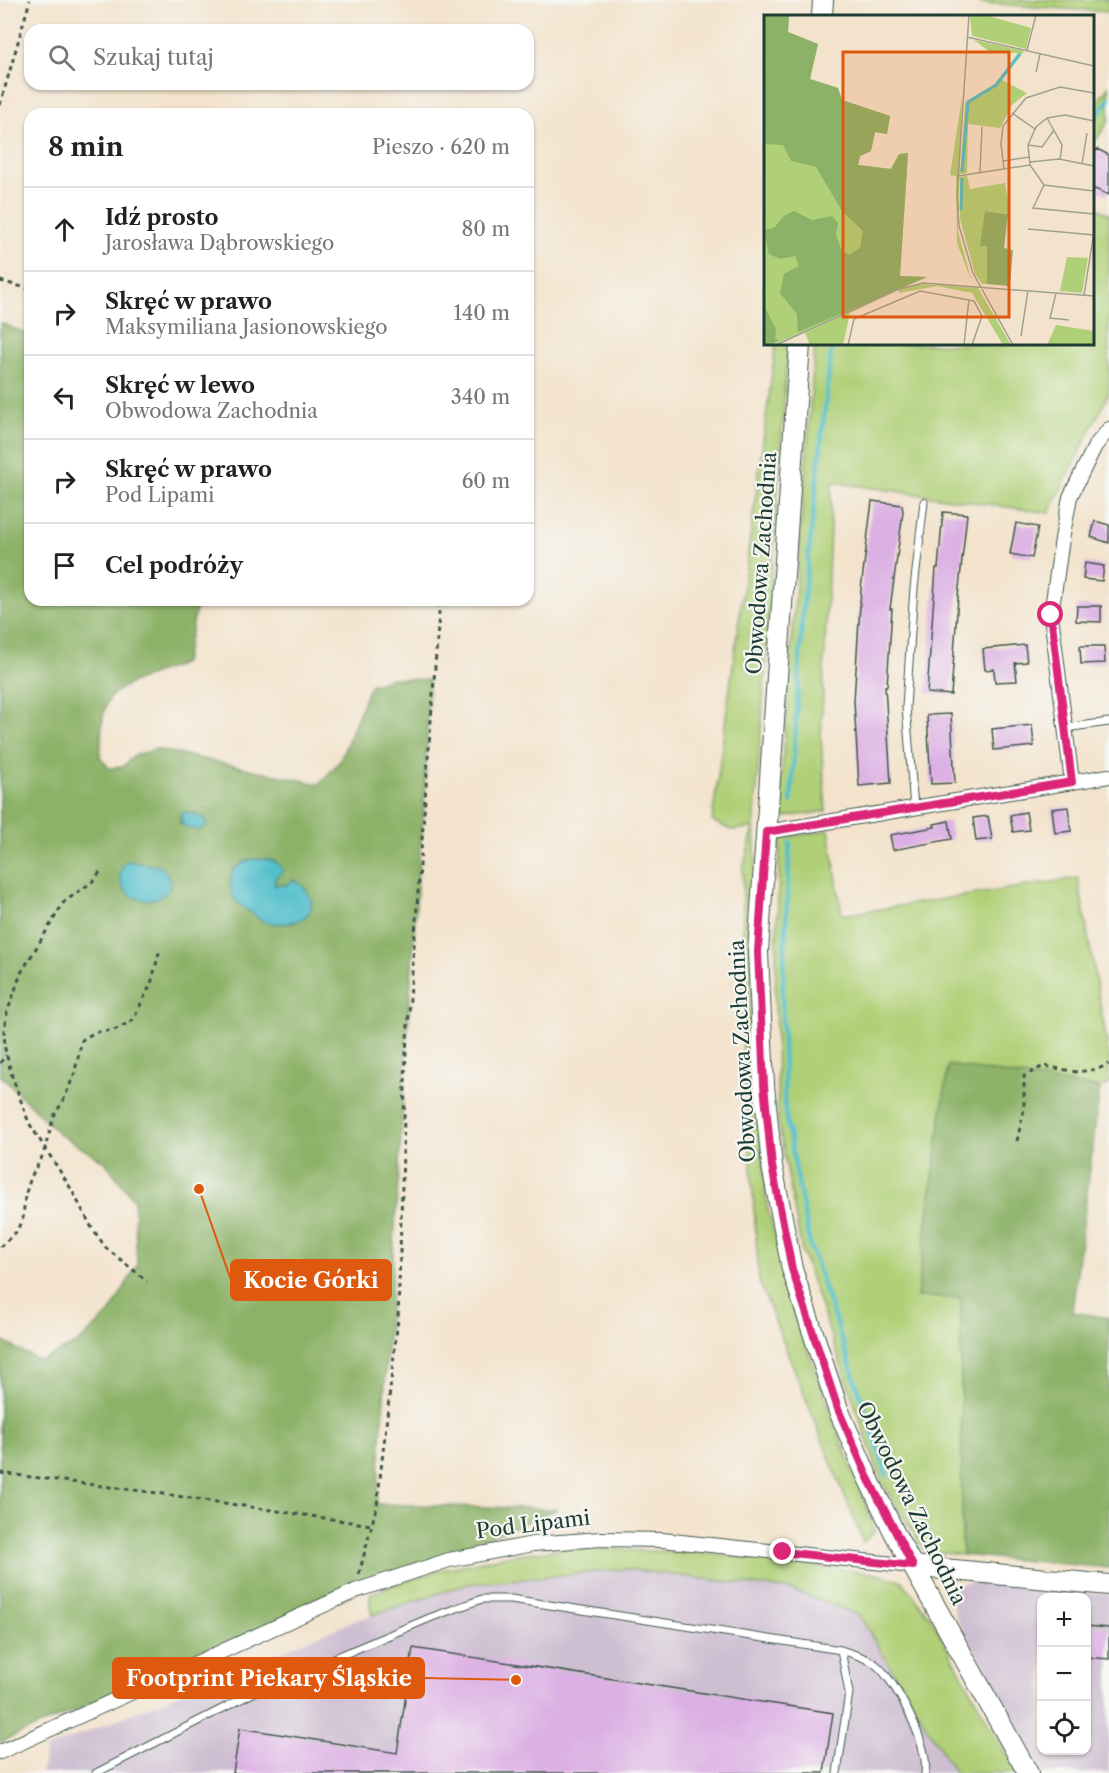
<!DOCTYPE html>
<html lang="pl">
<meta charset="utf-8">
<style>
body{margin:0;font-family:"Libre Caslon Text",serif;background:#f2f2f2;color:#222}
.controls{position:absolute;right:18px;bottom:18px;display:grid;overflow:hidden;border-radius:12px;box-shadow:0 2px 4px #0004}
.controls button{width:54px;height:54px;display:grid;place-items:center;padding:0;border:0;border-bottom:2px solid #e0e0e0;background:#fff;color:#222;font:30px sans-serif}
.stop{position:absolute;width:18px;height:18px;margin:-14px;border:4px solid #db2777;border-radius:50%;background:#fff}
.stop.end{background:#db2777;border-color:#fff;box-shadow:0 2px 6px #0008}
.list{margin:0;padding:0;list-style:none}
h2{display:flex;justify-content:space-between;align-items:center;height:78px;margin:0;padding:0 24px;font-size:26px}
h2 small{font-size:20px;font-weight:400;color:#767676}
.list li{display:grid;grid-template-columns:39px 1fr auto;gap:18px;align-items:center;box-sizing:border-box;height:84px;padding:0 24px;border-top:2px solid #e0e0e0}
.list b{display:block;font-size:22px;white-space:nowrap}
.list p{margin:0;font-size:20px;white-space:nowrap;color:#767676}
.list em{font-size:20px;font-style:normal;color:#767676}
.icon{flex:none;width:33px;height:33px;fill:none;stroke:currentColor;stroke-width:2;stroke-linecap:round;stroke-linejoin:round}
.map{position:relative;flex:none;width:1109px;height:1773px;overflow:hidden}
.search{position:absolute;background:#fff;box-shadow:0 2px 4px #0004;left:24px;top:24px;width:510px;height:66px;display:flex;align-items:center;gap:15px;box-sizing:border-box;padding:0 21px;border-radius:18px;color:#767676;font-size:22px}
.panel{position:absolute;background:#fff;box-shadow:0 2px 4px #0004;left:24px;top:108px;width:510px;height:498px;border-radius:18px}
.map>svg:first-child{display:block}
.industrial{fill:#cebed1;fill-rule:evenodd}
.green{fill:#b0d077;stroke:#688656;stroke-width:1.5}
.forest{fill:#8cb268;stroke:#56784e;stroke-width:1.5;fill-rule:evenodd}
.water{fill:#52bfcc;stroke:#387e80;stroke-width:1.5}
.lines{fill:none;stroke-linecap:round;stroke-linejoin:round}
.stream{stroke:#52bfcc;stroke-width:4.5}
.building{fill:#dcb0e4}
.lane-casing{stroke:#3f564b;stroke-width:9}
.street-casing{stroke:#3f564b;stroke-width:16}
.secondary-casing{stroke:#3f564b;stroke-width:22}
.path{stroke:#3f564b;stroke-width:3;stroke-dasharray:4.5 4.5;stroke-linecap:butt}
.lane{stroke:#fff;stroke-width:7}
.street{stroke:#fff;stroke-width:14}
.secondary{stroke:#fff;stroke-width:20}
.route{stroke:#db2777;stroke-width:8}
.labels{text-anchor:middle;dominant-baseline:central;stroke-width:4.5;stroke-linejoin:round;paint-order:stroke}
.street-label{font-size:21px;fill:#1f3d34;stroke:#f6f6f2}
.inset-river{fill:none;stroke:#52bfcc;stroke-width:3}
.inset-road{fill:none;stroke:#9ea18f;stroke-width:1.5}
.view{fill:#de580e;fill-opacity:0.15;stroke:#de580e;stroke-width:3}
.inset-edge{fill:none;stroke:#1f3d34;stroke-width:3}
.leader{fill:none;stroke:#de580e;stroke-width:2}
.callout-dot{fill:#de580e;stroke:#f6f6f2;stroke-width:2}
.callout{fill:#de580e;stroke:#de580e;stroke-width:2}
.callout-label{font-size:22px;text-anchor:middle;font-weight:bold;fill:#fff}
</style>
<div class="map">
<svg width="1109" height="1773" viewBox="0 0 1109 1773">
<rect width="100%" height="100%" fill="#f6f6f2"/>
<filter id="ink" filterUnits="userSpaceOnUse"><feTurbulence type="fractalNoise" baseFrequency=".0167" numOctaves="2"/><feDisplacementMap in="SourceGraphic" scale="12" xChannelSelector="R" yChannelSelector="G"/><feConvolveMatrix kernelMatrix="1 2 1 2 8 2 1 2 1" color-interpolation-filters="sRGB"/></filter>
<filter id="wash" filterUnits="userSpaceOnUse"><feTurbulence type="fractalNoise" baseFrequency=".008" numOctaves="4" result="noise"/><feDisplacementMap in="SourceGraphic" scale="24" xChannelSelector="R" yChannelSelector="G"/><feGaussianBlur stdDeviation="1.35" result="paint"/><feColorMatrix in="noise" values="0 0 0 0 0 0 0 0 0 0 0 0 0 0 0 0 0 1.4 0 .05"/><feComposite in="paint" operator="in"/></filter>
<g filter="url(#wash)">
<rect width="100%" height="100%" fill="#f3e3cc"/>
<path class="industrial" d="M626 1569 792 1590 859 1615 960 1773H41L46 1749 354 1621 467 1584Z
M973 1581 1109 1594V1773H1044L956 1617 951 1598 956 1586ZM1042 1598H1086V1750H1042Z"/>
<path class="green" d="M977 0H1109V12L980 3Z
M1109 86V121L1093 144V108Z
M1093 206 1109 214V393L1049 513 832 482 821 738 826 811 778 818 815 344H1092Z
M776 344H788L754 827 756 864 750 1006 767 1206 802 1335 875 1531 863 1542 759 1281 743 1051V868L754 828 731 830 712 821Z
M829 830 842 915 1078 878 1109 1056V1084L1100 1088 948 1066 917 1297H961L962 1555 925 1551 882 1483 802 1252 778 1121 775 998 780 839Z
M575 1548 704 1553 872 1573 902 1581 931 1618 1016 1773H955L859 1615 792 1590 626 1569 467 1584 372 1615C369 1607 369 1601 371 1593L444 1569 517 1554Z"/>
<path class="forest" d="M0 323 30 335V600H198L184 663C166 670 116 684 108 701 100 717 102 740 100 757L109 768 123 767 133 756 156 749 319 784 340 761 370 685 391 678 429 680 424 810 418 874 377 1504 557 1509 0 1742V1340L40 1361 78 1343 110 1313 137 1265 134 1200 105 1162 59 1134 0 1075ZM186 812 198 815 199 831 180 824 181 813ZM266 859 276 876 275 885H287L293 880 298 882 294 923C256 927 250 910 230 883L234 869Z
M948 1065 1100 1088 1072 1312 1109 1318V1568L962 1555 961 1298 917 1297Z"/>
<path class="water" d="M186 812 204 818 207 825 199 831 182 825 181 813Z
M257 859C268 859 280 860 283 872 277 875 274 878 275 885H287L293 880C301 883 309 891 311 900 315 924 280 926 265 922 260 920 257 917 253 914 233 901 225 894 234 869L248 860Z
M126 861C133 861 138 863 144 864 156 865 165 865 169 879 171 886 170 890 164 894 140 912 106 885 126 861Z"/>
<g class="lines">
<path class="stream" d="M1092 122 1109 99
M791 802 803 606 832 344
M790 843 782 1005 785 1112 810 1245 887 1476"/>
</g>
<g id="blocks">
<path class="building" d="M1097 149 1109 155V195L1092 188V158Z
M872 501 902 505 903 512 890 609H892L887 686H885L891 783 859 786 854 701 861 589Z
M943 512 967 514 958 597 951 695 927 693 936 568H938Z
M1095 521 1109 525V543L1091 537Z
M1016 523 1038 527 1032 558 1010 554Z
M1085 563 1104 566 1102 581 1083 579Z
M1077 606H1101V622L1076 621Z
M1025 645 1027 662 1015 663 1017 681 995 682 994 669 985 670 983 649Z
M1080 646H1104L1105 663 1081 664Z
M951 714 955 783 931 784 927 715Z
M1032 725 1034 746 994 750 992 729Z
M1068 807 1071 831 1055 833 1052 809Z
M1026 812 1029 830 1013 832 1010 815Z
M988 816 992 839 976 841 973 818Z
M949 821 952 839 893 850 890 835 935 827 934 824Z
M1086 1626 1109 1628V1659L1086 1657Z
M413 1648 833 1713 824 1773H233L240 1728 397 1753Z"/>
</g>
</g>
<g filter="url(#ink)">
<use href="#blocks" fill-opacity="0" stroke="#3f564b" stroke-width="1.5"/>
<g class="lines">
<defs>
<path id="lane" d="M1065 728 1109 722
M914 808 906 707 914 588 924 502
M96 1773 259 1690 432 1617 482 1599H511L841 1650C852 1654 866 1657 875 1664 896 1680 930 1747 925 1773
M837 1773 849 1693 841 1650"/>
<path id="street" d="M1072 782 1051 615 1062 539 1070 497 1095 446 1109 429
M766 832 1109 776
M0 1752 355 1591 449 1560 533 1544 601 1539 662 1540 913 1566"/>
<path id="secondary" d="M822 16 823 0
M800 344 758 952 764 1085 772 1166 792 1269 838 1409 867 1476 895 1534 1028 1773
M913 1566 1109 1585"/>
</defs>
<use href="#lane" class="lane-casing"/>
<use href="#street" class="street-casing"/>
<use href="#secondary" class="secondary-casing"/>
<path class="path" d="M0 105 30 0
M0 281 30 289
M100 872 92 882 64 902 21 973 7 1013 4 1031 5 1049 12 1076 29 1123 70 1187 92 1228 106 1248 147 1281
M0 1063 6 1055
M1017 1141 1024 1109V1076L1044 1066 1077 1072 1098 1069 1109 1064
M0 1247 16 1232 23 1218 25 1196 31 1177 43 1155 54 1116 63 1101 74 1075 82 1040 95 1032 114 1030 132 1021 151 984 160 949
M0 1473 150 1492 371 1525
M359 1574 377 1505 398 1319 406 1052 440 600"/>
<use href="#lane" class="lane"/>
<use href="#street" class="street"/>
<use href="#secondary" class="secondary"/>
</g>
</g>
<g class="lines" filter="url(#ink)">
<path class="route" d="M783 1552 913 1566 867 1476 838 1409 792 1269 772 1166 764 1085 758 952 766 832 1072 782 1051 615"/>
</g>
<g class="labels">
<g class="street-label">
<text transform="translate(761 563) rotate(-86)">Obwodowa Zachodnia</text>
<text transform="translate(742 1051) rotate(-93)">Obwodowa Zachodnia</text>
<text transform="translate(912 1503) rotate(64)">Obwodowa Zachodnia</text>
<text transform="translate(533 1524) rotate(-7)">Pod Lipami</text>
</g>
</g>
<g transform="translate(764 15)">
<rect width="330" height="330" fill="#f3e3cc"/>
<path d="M0 0H25L24 17 54 29 46 64 74 73 78 85 126 101 123 119 111 117 107 136 96 141 94 150 127 154 135 139 144 138 136 261 163 262 139 273 157 269 214 273 247 330H239L208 278 173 271 135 278V275L86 298 79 330H46L41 318 102 289 9 330H0ZM206 0H221L267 13 262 34 208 21ZM210 25 260 36 238 65 263 78 248 90 236 113 204 109 203 158 196 159 201 88 231 69 254 38 226 37ZM198 82 194 217 208 267 193 228 192 161 186 160ZM203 161 206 174 241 168 246 199 222 196 217 231H223V269H218L211 259 196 204V162ZM303 242 324 243 318 278 296 276ZM292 310 330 316V330H283Z" fill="#b0d077"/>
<path d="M0 0H25L24 17 54 29 46 64 74 73 78 85 126 101 123 119 111 117 107 136 96 141 94 150 127 154 135 139 144 138 136 261 163 262 34 317 33 299 16 278 20 259 35 251 31 241 16 244 5 239 0 215 10 213 20 201 30 196 48 205 68 201 74 208 72 220 78 236 85 240 96 233 99 216 78 196 52 152 27 146 19 130 0 129ZM221 196 244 199 240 233 249 235 246 271 223 269V231H216ZM0 291 12 314 11 324 15 325 5 330H0Z" fill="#8cb268"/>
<path class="inset-river" d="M198 157 204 87 232 70 256 39M197 195 198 163"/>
<path class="inset-road" d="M205 0 193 179 195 211 209 258 249 330M203 22 330 51M263 35 272 0M272 57 276 39M248 98 271 114M283 103 298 130 296 145M330 106 301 100 283 103 272 112 264 130 266 150 280 170 330 176M264 130 278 132 290 115M239 146 265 142M266 147 295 144 330 151M318 149 323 118M240 154 237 129 239 111 262 83 296 72 330 78M216 158 218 112M194 161 266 150M280 170 269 193 330 199M264 214 330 220M292 278 286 303 305 305M320 280 330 217M257 321 264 275M12 330 132 275 159 268 330 281M84 330 90 304 156 276 210 286 218 301 208 330M200 330 205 284"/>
<path class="view" d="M79 37H245V302H79Z"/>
<rect width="330" height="330" class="inset-edge"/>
</g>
<path class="leader" d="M199 1189L231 1280M516 1680L424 1678"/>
<g class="callout-dot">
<circle cx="199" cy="1189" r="6"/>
<circle cx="516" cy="1680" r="6"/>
</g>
<g class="callout">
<rect x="231" y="1260" width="160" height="40" rx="6"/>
<rect x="113" y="1658" width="311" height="40" rx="6"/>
</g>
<g class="callout-label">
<text x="311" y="1288">Kocie Górki</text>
<text x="269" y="1686">Footprint Piekary Śląskie</text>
</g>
</svg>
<div class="controls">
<button>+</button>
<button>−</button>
<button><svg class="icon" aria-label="locate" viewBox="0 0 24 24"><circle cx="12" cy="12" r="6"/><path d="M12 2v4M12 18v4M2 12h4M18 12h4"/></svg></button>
</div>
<div class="stop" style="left:1051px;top:615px"></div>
<div class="stop end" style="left:783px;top:1552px"></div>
<div class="search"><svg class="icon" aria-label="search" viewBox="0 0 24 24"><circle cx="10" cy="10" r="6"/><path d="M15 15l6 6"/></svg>Szukaj tutaj</div>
<section class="panel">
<h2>8 min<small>Pieszo · 620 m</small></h2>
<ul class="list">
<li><svg class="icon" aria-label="ahead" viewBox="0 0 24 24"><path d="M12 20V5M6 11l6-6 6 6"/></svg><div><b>Idź prosto</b><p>Jarosława Dąbrowskiego</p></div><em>80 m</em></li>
<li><svg class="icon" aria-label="right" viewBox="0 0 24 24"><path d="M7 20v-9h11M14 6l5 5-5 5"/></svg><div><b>Skręć w prawo</b><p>Maksymiliana Jasionowskiego</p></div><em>140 m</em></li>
<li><svg class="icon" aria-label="left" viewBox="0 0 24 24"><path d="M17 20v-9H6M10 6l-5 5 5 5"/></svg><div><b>Skręć w lewo</b><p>Obwodowa Zachodnia</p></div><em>340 m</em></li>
<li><svg class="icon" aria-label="right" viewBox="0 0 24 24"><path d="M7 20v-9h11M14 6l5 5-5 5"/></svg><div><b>Skręć w prawo</b><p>Pod Lipami</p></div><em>60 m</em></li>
<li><svg class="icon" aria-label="arrive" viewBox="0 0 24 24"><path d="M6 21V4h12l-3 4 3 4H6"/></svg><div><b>Cel podróży</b></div></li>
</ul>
</section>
</div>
